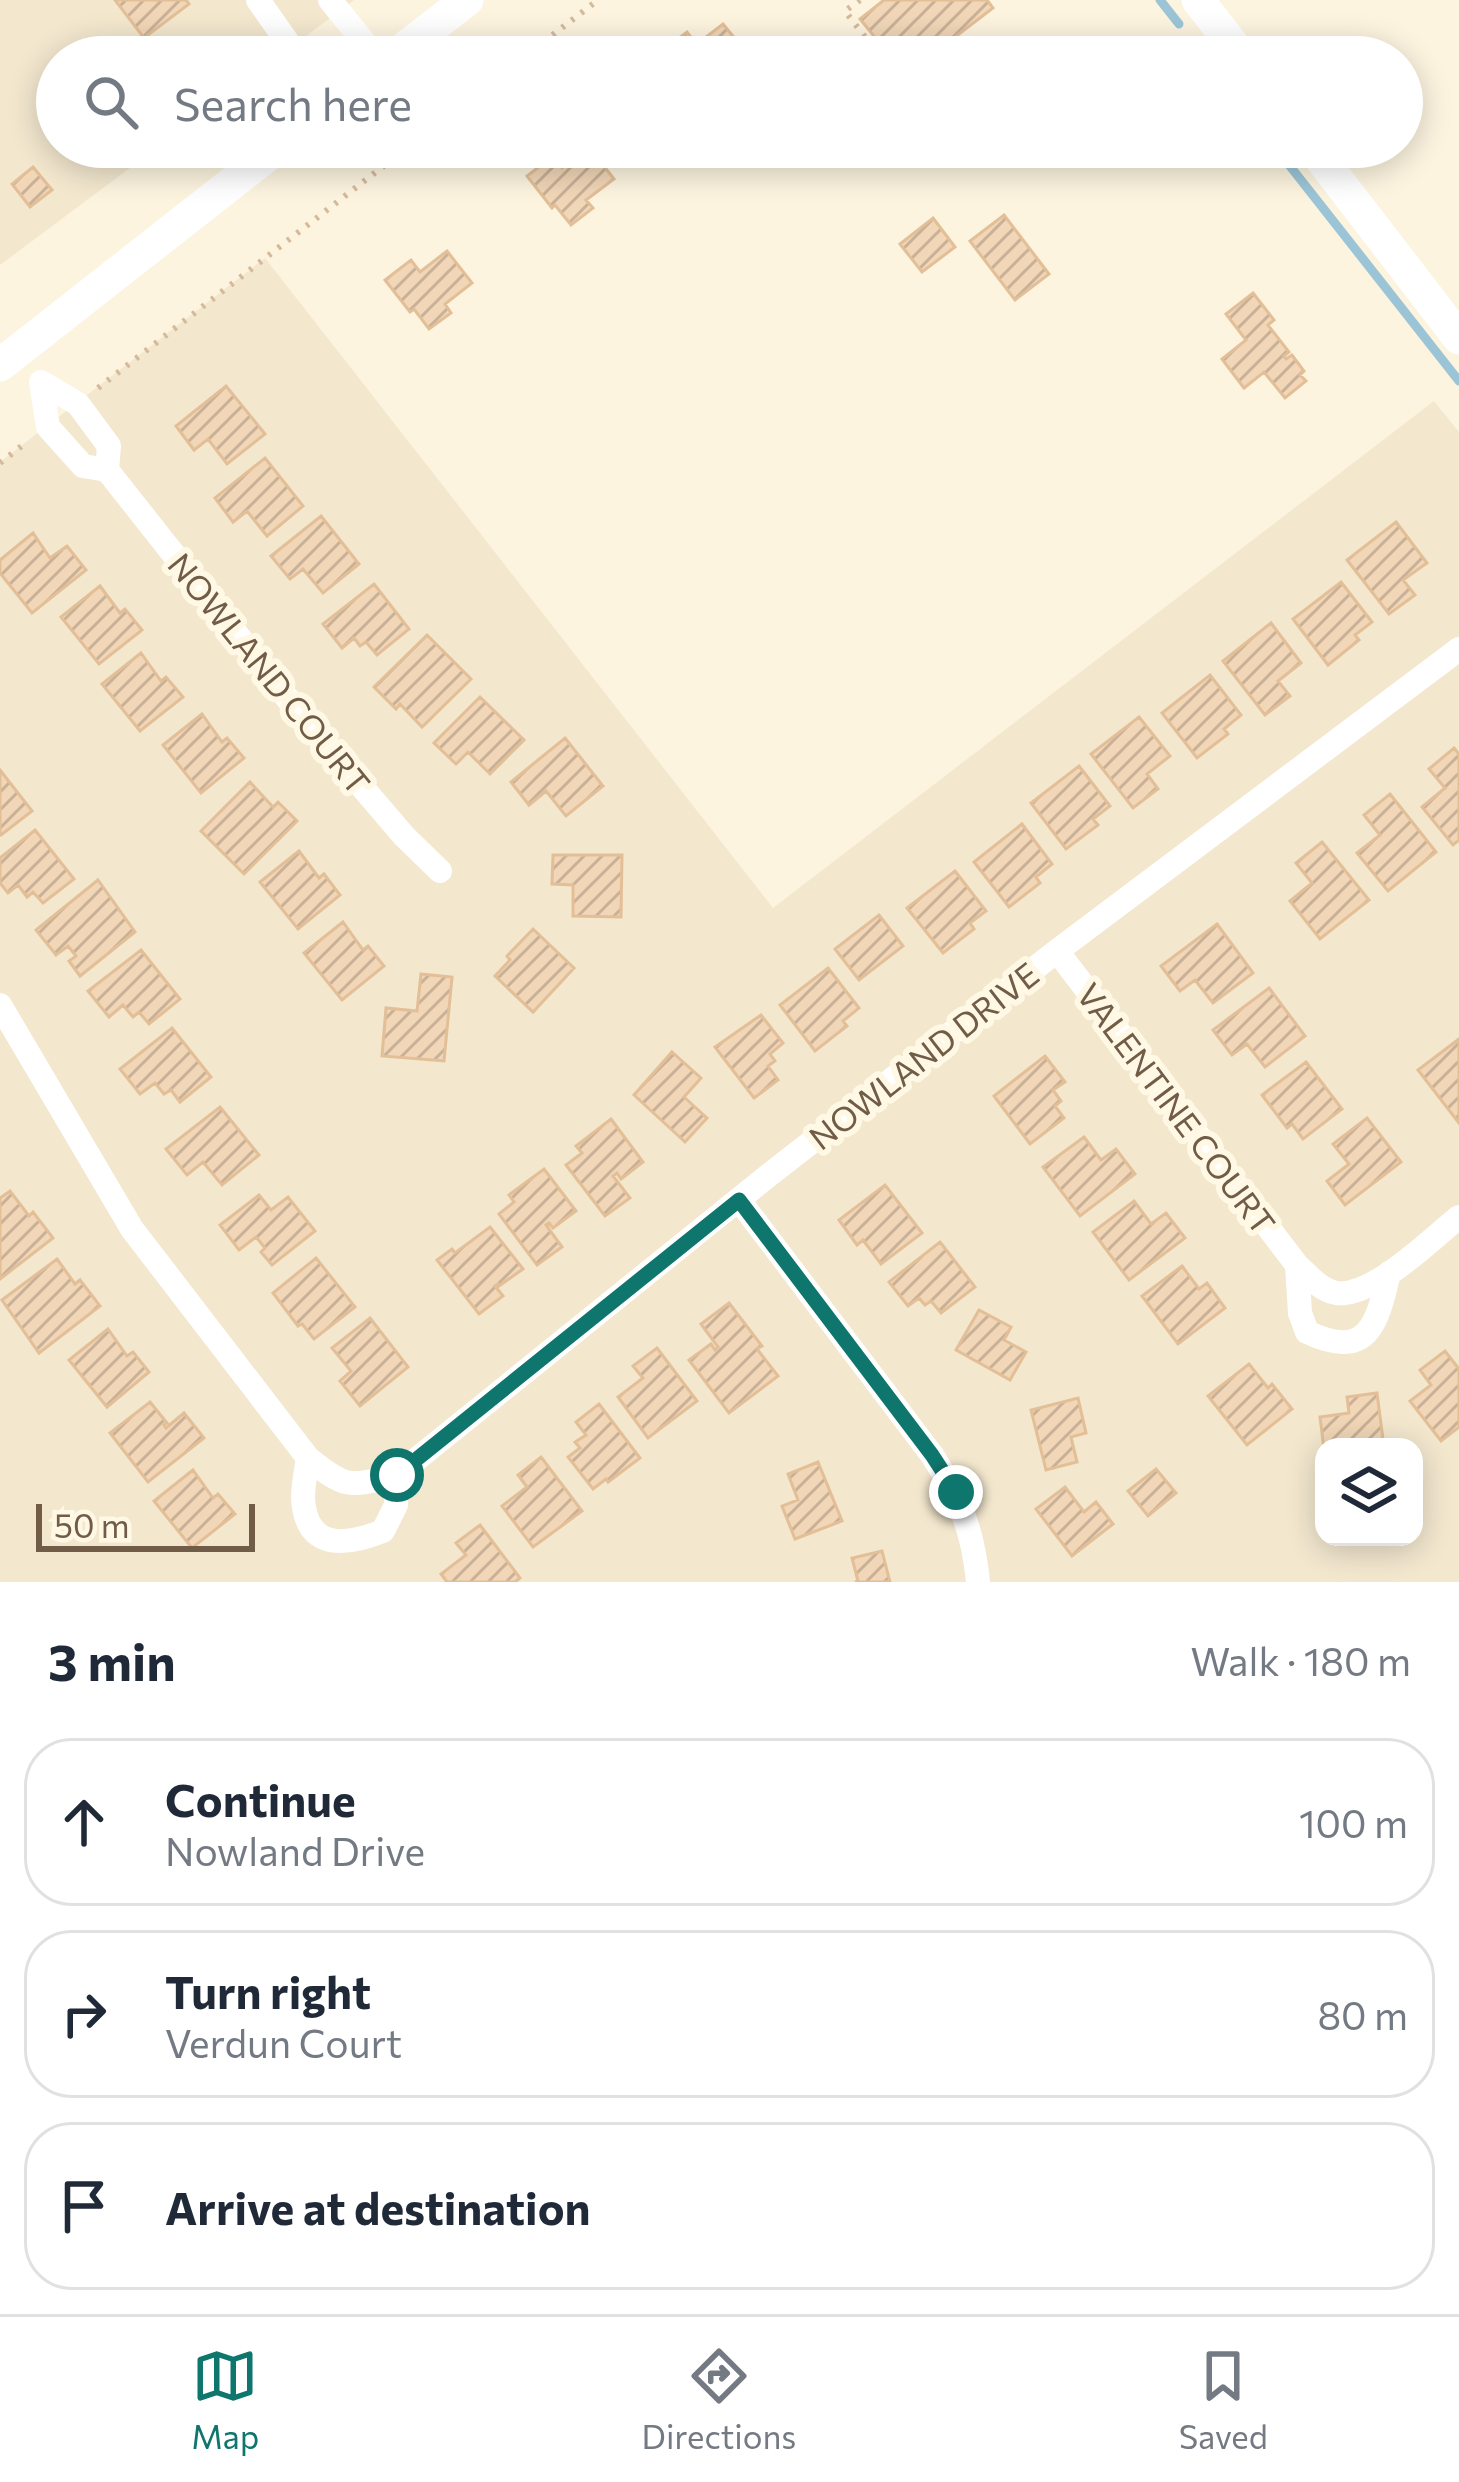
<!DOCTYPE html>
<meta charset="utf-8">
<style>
body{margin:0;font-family:Commissioner,sans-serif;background:#f2f2f3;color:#1f2937}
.controls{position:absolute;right:36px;bottom:36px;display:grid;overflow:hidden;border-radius:24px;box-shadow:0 6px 30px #0003}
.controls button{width:108px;height:108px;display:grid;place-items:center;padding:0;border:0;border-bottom:3px solid #e0e1e3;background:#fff;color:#1f2937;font:60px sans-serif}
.scale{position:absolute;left:36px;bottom:30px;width:219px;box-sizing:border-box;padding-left:12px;border:6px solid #715c47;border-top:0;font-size:33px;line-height:42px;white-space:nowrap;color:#715c47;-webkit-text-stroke:9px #fff8e4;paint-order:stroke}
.stop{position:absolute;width:36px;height:36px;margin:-27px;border:9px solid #0f766e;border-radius:50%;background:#fff}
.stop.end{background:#0f766e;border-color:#fff;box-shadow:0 3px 12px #0008}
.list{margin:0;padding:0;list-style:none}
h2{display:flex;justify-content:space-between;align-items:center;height:156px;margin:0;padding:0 48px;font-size:51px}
h2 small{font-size:39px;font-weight:400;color:#747a83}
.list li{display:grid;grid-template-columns:78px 1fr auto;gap:36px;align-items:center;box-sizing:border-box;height:168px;margin:0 24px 24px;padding:0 24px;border:3px solid #e0e1e3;border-radius:48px}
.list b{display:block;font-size:45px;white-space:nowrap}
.list p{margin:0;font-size:39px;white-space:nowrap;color:#747a83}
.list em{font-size:39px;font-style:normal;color:#747a83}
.icon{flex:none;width:66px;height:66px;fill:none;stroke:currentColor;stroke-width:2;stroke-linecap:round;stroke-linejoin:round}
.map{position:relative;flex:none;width:1459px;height:1582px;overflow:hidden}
.search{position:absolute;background:#fff;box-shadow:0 6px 30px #0003;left:36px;right:36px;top:36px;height:132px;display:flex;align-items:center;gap:30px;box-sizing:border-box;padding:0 42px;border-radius:66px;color:#747a83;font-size:45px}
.sheet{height:732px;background:#fff}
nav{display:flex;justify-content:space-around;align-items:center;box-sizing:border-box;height:168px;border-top:3px solid #e0e1e3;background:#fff;font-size:33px;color:#747a83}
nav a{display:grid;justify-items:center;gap:6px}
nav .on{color:#0f766e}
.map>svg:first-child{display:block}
.residential{fill:#f3e7ce;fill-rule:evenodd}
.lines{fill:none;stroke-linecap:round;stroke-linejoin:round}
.stream{stroke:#9bc5d6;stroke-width:9}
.building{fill:url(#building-hatch);stroke:#e3bf98;stroke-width:3}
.path{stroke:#d5b99b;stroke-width:6;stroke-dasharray:3 9;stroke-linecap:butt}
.street{stroke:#fff;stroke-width:24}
.secondary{stroke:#fff;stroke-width:33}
.route{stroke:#0f766e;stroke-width:15}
.labels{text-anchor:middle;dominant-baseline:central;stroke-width:12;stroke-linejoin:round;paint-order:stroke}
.street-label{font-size:33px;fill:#715c47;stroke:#fff8e4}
</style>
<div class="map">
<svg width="1459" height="1582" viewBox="0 0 1459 1582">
<defs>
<pattern id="building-hatch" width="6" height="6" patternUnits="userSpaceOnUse" patternTransform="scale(3)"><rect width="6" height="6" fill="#f1d6b7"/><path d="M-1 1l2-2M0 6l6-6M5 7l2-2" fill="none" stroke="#c8b197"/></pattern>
</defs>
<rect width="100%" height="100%" fill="#fcf4df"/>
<path class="residential" d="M0 0H354L278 57H57V147H158L0 265Z
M265 258 773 908 1434 401 1459 432V1582H0V462ZM1324 1447H1414V1537H1324Z"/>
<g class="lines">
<path class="stream" d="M1160 0 1179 24
M1275 147 1459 381"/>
</g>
<path class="building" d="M115 0H186L189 4 144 38Z
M884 0H987L993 8 929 57H891L860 19Z
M723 24 750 57H662L659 53 687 32 700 48 709 41 706 37Z
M589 147 614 179 586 200 593 208 571 225 555 205 552 208 527 176 553 156 562 168Z
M33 167 52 190 30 207 12 184Z
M1004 215 1049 274 1015 300 970 241Z
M933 218 955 247 922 272 900 244Z
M447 251 472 283 445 304 451 313 429 329 414 309 410 312 385 280 411 260 420 272Z
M1253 293 1274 320 1268 325 1289 352 1284 356 1286 359 1292 355 1304 371 1300 375 1306 381 1285 398 1264 372 1244 388 1222 359 1246 340 1226 314Z
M226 386 265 434 227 464 208 439 194 450 176 426Z
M265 458 303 506 267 536 247 511 233 522 215 498Z
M321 516 359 564 323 593 303 569 290 579 271 556Z
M1396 522 1427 563 1403 580 1415 595 1389 614 1347 560Z
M33 533 50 558 67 546 86 570 32 613 0 573V560Z
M1341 582 1372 622 1355 635 1359 640 1328 665 1293 619Z
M374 584 409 629 377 655 366 642 360 646 354 638 342 648 323 624Z
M100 586 120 613 125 609 142 630 99 664 61 617Z
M1271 623 1301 663 1278 681 1290 696 1265 715 1223 661Z
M427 635 471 679 422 727 400 704 396 709 374 687Z
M141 653 161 681 166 677 183 697 140 731 102 684Z
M1210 675 1241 715 1224 729 1228 734 1197 758 1162 713Z
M480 697 524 740 490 774 468 752 456 764 434 743Z
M202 714 222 742 227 738 244 758 201 793 163 745Z
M1139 717 1170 756 1147 774 1158 789 1133 808 1091 754Z
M565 738 603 786 566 816 546 791 529 805 511 782Z
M1454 748 1459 754V840L1453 845 1422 807 1445 788 1429 769Z
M1079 766 1110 806 1093 819 1098 825 1066 849 1031 803Z
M0 770 32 811 1 835 0 834Z
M250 782 273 807 278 802 297 821 244 874 201 831Z
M1390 794 1436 852 1388 891 1357 853 1380 835 1364 815Z
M1022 824 1052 864 1036 877 1040 883 1009 907 974 862Z
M35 830 74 879 43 903 33 892 27 897 18 885 8 893 0 883V858Z
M1322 842 1369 900 1320 939 1290 901 1312 883 1296 863Z
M299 851 319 878 324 874 340 895 298 929 260 882Z
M553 855H622L621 917 573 916V885L552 884Z
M955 871 986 911 970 923 974 929 943 953 907 908Z
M98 880 135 932 80 976 69 961 76 956 68 946 56 955 36 930Z
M879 915 903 946 859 980 835 949Z
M343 922 363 950 368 946 384 966 342 1000 304 953Z
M1217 924 1253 973 1213 1003 1195 980 1180 991 1161 966Z
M533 929 574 968 533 1012 495 976 510 960 507 956Z
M141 950 180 999 149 1024 139 1012 133 1017 123 1005 109 1017 88 991Z
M828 968 859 1008 843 1021 847 1026 815 1051 780 1005Z
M421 974 452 977 444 1061 382 1056 386 1008 417 1011Z
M1269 988 1305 1036 1265 1067 1247 1044 1232 1055 1213 1030Z
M761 1015 783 1043 770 1054 775 1061 768 1066 778 1080 754 1098 715 1047Z
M172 1028 211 1077 180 1102 171 1090 164 1094 155 1083 140 1094 120 1069Z
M1459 1039V1123L1418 1070Z
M672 1052 701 1078 684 1097 707 1118 685 1142 634 1095Z
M1045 1056 1065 1082 1053 1090 1061 1101 1055 1106 1064 1118 1030 1144 994 1096Z
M1306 1062 1342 1109 1303 1139 1292 1124 1287 1128 1262 1095Z
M220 1107 259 1155 222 1185 203 1162 187 1175 166 1149Z
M1367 1118 1401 1162 1345 1205 1327 1181 1349 1164 1333 1144Z
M611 1119 643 1162 621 1179 617 1173 613 1176 630 1198 605 1216 566 1165 582 1153 576 1146Z
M1084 1137 1101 1160 1116 1149 1135 1174 1080 1216 1043 1167Z
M544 1169 576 1211 553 1228 549 1223 546 1225 562 1247 537 1265 499 1214 514 1202 509 1195Z
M885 1185 922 1233 881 1264 863 1240 857 1245 839 1220Z
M10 1191 29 1216 33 1212 53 1238 0 1279V1198Z
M259 1195 271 1210 288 1197 315 1231 272 1265 261 1252 265 1248 256 1237 239 1250 220 1225Z
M1134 1201 1151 1224 1166 1213 1185 1238 1129 1280 1093 1232Z
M490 1227 523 1269 499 1286 498 1284 495 1286 503 1296 479 1314 437 1260 452 1249 455 1253Z
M940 1242 975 1287 941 1313 931 1301 925 1305 919 1298 908 1306 889 1282Z
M316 1258 355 1307 314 1339 302 1324 298 1326 273 1293Z
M57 1259 75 1284 80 1280 100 1306 39 1353 2 1300Z
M1182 1266 1199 1289 1207 1283 1225 1308 1178 1344 1142 1296Z
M729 1303 762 1346 757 1349 778 1376 729 1413 689 1360 711 1344 715 1350 718 1347 701 1324Z
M979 1310 1011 1327 1004 1340 1026 1352 1010 1380 956 1350Z
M370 1318 408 1367 360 1406 340 1381 351 1371 332 1348Z
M108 1329 127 1356 133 1352 149 1372 107 1407 69 1360Z
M657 1348 697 1401 648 1438 618 1397 643 1378 633 1366Z
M1445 1351 1459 1369V1427L1441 1441 1410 1401 1431 1385 1420 1370Z
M1249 1364 1268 1388 1272 1384 1292 1409 1247 1445 1208 1396Z
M1377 1393 1384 1447 1324 1449 1320 1417 1349 1413 1347 1397Z
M1078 1398 1086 1433 1071 1437 1077 1462 1046 1470 1031 1410Z
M150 1402 167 1423 164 1425 166 1428 184 1413 204 1438 148 1482 110 1433Z
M599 1404 640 1458 608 1482 606 1479 593 1489 568 1457 580 1448 575 1442 586 1435 576 1422Z
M541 1457 582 1511 533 1547 502 1506 527 1487 518 1475Z
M818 1462 842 1521 795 1539 782 1506 798 1500 788 1474Z
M1156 1469 1176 1493 1148 1516 1128 1491Z
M193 1470 213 1498 218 1494 235 1514 192 1548 154 1501Z
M1065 1487 1084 1512 1096 1502 1113 1524 1072 1556 1036 1509Z
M480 1525 520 1578 515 1582H447L441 1574 466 1555 456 1543Z
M882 1551 890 1582H855L858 1581 852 1558Z"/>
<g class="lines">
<path class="path" d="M860 0 845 11 865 37
M524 57 598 0
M98 388 408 147
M0 463 28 441"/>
<path class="street" d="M258 0 298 57
M330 0 376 57
M41 382 78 404 109 446 107 470 83 466 48 427Z
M107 470 303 718 404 836 440 871
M1057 951 1297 1265C1309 1276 1320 1290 1336 1293 1373 1298 1431 1239 1459 1217
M0 1005 132 1229 308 1458C347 1490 350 1486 397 1475L764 1179 1057 951 1459 649
M739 1200 932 1455C960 1499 973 1530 978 1582
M1297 1265 1300 1313 1307 1332C1368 1361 1377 1324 1389 1273
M308 1458C306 1471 303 1485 303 1498 306 1551 346 1546 383 1531L396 1505 397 1475"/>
<path class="secondary" d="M1198 0 1242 57
M393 57 467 0
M1312 147 1459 338
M0 365 278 147"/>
</g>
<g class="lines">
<path class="route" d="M397 1475 739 1200 932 1455 956 1492"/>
</g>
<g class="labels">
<g class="street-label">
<text transform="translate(270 673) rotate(51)">NOWLAND COURT</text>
<text transform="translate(923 1055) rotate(-38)">NOWLAND DRIVE</text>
<text transform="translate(1177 1108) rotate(53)">VALENTINE COURT</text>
</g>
</g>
</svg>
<div class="controls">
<button><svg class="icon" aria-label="layers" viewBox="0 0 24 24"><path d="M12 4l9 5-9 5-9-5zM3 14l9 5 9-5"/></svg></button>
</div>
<div class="scale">50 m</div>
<div class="stop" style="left:397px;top:1475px"></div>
<div class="stop end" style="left:956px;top:1492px"></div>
<div class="search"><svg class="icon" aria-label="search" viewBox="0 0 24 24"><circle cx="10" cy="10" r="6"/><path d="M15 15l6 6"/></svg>Search here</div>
</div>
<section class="sheet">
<h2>3 min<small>Walk · 180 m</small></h2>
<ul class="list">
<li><svg class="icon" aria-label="ahead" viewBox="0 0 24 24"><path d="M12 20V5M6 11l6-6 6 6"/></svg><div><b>Continue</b><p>Nowland Drive</p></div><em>100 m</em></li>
<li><svg class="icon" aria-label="right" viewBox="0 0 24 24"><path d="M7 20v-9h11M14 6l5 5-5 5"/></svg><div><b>Turn right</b><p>Verdun Court</p></div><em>80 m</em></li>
<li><svg class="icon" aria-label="arrive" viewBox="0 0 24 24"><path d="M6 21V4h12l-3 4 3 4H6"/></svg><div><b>Arrive at destination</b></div></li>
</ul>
</section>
<nav>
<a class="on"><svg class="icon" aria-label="map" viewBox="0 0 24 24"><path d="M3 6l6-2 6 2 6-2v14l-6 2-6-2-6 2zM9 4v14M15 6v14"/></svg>Map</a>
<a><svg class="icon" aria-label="directions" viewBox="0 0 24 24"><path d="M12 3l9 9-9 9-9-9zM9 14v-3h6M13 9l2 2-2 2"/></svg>Directions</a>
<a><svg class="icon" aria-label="saved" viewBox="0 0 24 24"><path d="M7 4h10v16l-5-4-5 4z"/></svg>Saved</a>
</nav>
